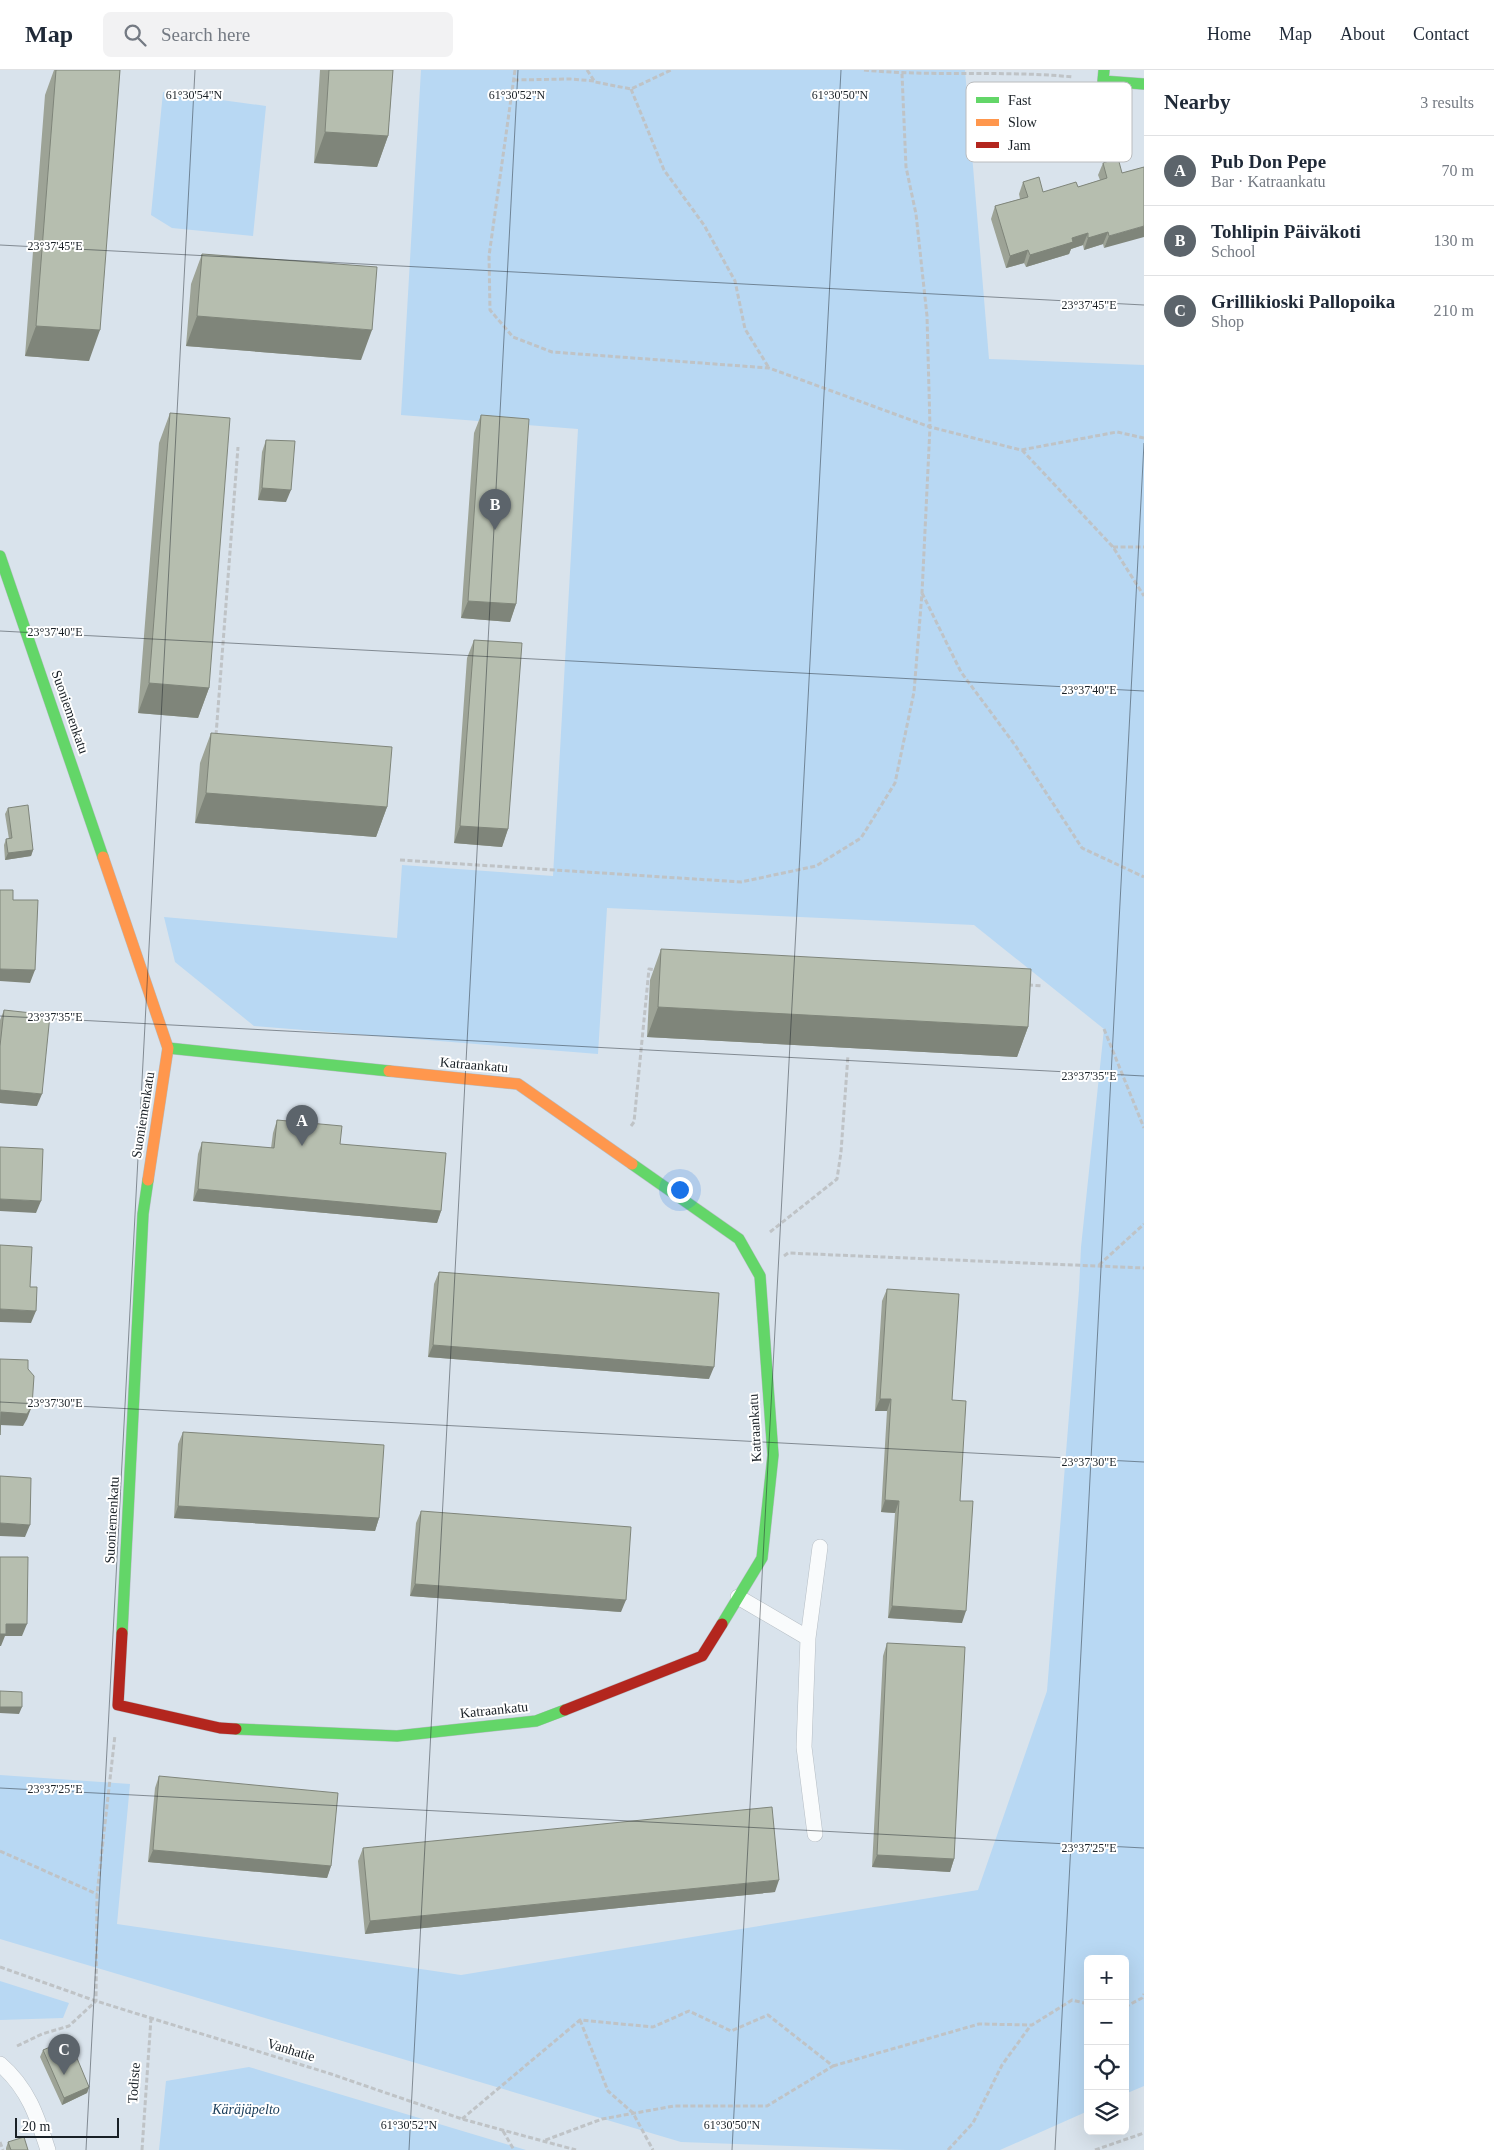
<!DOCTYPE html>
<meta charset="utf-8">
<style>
body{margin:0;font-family:Georgia,serif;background:#f2f2f3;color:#1f2937}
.controls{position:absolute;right:15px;bottom:15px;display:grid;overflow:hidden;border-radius:8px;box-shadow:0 5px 20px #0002}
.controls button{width:45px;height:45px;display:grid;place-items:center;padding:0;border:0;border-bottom:1px solid #e0e1e3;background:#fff;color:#1f2937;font:25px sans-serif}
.scale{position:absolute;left:15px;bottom:12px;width:104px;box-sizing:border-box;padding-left:5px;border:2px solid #192026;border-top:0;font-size:14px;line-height:18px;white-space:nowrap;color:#192026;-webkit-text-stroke:4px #fff;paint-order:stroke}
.you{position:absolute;left:679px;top:1119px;width:18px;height:18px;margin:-12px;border:4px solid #fff;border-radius:50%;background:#1a73e8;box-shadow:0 0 0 8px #1a73e833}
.badge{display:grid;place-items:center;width:32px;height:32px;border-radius:50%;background:#5c646b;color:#fff;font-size:16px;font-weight:700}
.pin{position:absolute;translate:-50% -41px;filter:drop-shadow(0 1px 2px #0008)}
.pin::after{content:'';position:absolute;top:26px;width:18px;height:15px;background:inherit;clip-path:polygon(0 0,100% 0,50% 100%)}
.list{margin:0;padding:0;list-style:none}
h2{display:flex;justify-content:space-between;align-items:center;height:65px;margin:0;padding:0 20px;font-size:21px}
h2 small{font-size:16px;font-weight:400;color:#747a83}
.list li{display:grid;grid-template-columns:32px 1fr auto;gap:15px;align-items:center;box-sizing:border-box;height:70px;padding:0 20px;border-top:1px solid #e0e1e3}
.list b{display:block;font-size:19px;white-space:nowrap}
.list p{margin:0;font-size:16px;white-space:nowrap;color:#747a83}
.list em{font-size:16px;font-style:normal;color:#747a83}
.icon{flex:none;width:28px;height:28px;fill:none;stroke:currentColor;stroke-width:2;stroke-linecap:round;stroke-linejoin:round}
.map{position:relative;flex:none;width:1144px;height:2080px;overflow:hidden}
header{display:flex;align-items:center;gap:30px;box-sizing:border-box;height:70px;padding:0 25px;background:#fff;border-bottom:1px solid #e0e1e3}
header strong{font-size:24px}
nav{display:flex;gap:28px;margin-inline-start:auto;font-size:18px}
.search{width:350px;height:45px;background:#f2f2f3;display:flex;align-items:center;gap:12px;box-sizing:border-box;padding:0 18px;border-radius:8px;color:#747a83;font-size:19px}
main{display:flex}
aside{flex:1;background:#fff}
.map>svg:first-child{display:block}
.green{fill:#b8d8f3}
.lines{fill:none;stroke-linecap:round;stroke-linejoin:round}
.lane-casing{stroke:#b5bdc4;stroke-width:16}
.fast-casing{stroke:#b5bdc4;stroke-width:12}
.slow-casing{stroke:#b5bdc4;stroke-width:12}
.jam-casing{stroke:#b5bdc4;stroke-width:12}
.path{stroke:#bfc3c6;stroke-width:3;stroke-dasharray:5 2.5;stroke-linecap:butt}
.lane{stroke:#f9fbfc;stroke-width:15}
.fast{stroke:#63d668;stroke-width:11}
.slow{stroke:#ff974d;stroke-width:11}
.jam{stroke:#b3261e;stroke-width:11}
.wall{fill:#9da396}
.shaded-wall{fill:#7f857a}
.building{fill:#b6beaf;stroke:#7f857a}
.ticks{fill:none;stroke:#192026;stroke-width:1;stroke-opacity:0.45}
.labels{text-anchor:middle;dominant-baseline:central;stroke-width:4;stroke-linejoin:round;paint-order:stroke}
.street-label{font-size:14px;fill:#192026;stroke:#fff}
.park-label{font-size:14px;font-style:italic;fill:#1d405c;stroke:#fff}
.key{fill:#fff;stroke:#babcbe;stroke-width:1}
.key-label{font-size:14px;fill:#192026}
.ticks-label{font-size:12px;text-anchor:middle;fill:#192026;stroke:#fff;stroke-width:4;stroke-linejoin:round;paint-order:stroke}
</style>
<header>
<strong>Map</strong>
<div class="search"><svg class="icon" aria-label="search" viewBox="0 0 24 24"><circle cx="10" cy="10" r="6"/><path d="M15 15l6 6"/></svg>Search here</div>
<nav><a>Home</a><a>Map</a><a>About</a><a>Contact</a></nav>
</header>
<main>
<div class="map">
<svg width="1144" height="2080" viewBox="0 0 1144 2080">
<rect width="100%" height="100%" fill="#d9e3ec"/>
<path class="green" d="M421 0H965L989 289 1144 295V2016L1125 2024V1889H1088V2041L1000 2080H906L681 2072 0 1869V1705L130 1714 117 1854 461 1905 978 1820 1047 1621 1079 1220 1081 1177 1104 959 974 855 607 838 598 984 254 956 175 892 164 847 397 868 402 795 553 806 578 359 401 345Z
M163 22 266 36 253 166 172 158 151 145Z
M0 1911 69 1933 63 1948 0 1950Z
M249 1997 526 2080H159L166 2011Z"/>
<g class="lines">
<defs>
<path id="lane" d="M738 1527 808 1568 804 1677 815 1764
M808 1568 820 1477
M0 1994C28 2018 37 2046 48 2080"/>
<path id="fast" d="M1104 0 1103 11 1144 14
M0 486 103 787
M168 978 389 1001
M632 1094 739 1169 760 1206 773 1385 762 1488 722 1554
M122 1563 143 1144 148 1110
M236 1659 397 1666 536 1651 565 1640"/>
<path id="slow" d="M103 787 168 978 148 1110
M389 1001 518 1014 632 1094"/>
<path id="jam" d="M122 1563 118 1635 220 1658 236 1659
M565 1640 702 1586 722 1554"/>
</defs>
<use href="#lane" class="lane-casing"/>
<use href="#fast" class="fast-casing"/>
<use href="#slow" class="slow-casing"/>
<use href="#jam" class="jam-casing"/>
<path class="path" d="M515 0 489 186 490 240 513 267 552 282 769 298 930 357 1021 380 1117 362 1144 368
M587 0 595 12 631 19 671 0
M864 0C933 7 1003 0 1073 7
M514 10 570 9 594 11
M631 19 664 100 704 155 735 211 745 259 769 298
M1022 380 1113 477 1144 526
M1113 477H1144
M922 523 961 602 1015 675 1082 778 1144 807
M216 665 238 377
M400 790 741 812 816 796 861 768 895 713 914 622 922 523 930 357 927 246 916 144 906 97 902 4
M1028 915 1043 916
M1104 959 1144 1058
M631 1056 634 1052 649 899 657 900
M770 1162 837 1109 841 1082 848 985
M784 1186 788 1183 1144 1198
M1099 1195 1144 1154
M0 1781 97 1824
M0 1897 96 1931 331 2004 462 2049 576 2080
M1125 1937 1142 1928 1144 1924
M580 1950 608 2021 633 2043 653 2080
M17 1976 42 1964 69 1956 96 1931 97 1824 115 1665
M833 1996 979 1954 1032 1955 1072 1930 1088 1934
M462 2049 580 1950 653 1957 689 1941 731 1961 768 1945 833 1996 767 2036H674L602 2049 543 2071
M503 2061 514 2080
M0 2072 3 2080
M142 2080 151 1948
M948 2080 973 2053 1002 1995 1031 1955
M1095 2080 1144 2063"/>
<use href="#lane" class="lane"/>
<use href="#fast" class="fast"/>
<use href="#slow" class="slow"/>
<use href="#jam" class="jam"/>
</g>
<path class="wall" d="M54 0H120L89 291 25 286 45 25Z
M320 0H393L388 66 377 97 314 93Z
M1103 93 1122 103 1144 97 1104 178 1103 174 1084 180 1083 175 1071 179 1069 184 1026 197 1024 193 1006 198 991 149 995 136 1020 129 1019 124 1023 112 1043 122 1078 117 1100 110 1098 105Z
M202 184 361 290 186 276 191 214Z
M170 343 209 618 198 648 138 643 159 373Z
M481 345 516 534 510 552 461 548 474 363Z
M266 370 286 432 258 430 262 382Z
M474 570 508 759 502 777 454 773 467 588Z
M211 663 387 737 376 767 195 753 200 693Z
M8 738 33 780 31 786 5 790 4 775 6 769H9L5 744Z
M661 879 1028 957 1017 987 647 967 650 910Z
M4 940 37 1036 0 1033V950Z
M277 1050 340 1074 441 1141 437 1153 193 1131 198 1084 202 1072 271 1078 273 1063Z
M439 1202 709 1309 428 1287 434 1214Z
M887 1219 952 1330 960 1431 962 1553 888 1548 895 1443 881 1442 887 1341H875L882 1231Z
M183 1362 379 1448 375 1461 174 1448 178 1374Z
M421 1441 621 1542 410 1526 416 1453Z
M887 1573 954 1789 950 1802 872 1797 883 1586Z
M159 1706 331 1796 327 1808 148 1792 155 1718Z
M363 1778 775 1822 365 1864 358 1791Z
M43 1980 89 2017 87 2023 62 2035 40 1987Z
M8 2072 28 2080H6V2078Z"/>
<path class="shaded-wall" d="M325 62 388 66 377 97 314 93Z
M1144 156V167L1104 178 1109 166Z
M1108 162 1103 174 1084 180 1088 168Z
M1088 163 1083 175 1071 179 1069 184 1026 197 1030 185 1072 168Z
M1028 180 1024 193 1006 198 1010 186Z
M197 246 372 260 361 290 186 276Z
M36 256 100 260 89 291 25 286Z
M262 418 291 420 286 432 258 430Z
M468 531 516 534 510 552 461 548Z
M149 613 209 618 198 648 138 643Z
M206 723 387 737 376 767 195 753Z
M460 756 508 759 502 777 454 773Z
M33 780 31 786 5 790 8 783Z
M0 899 35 900 30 913 0 911Z
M658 937 1028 957 1017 987 647 967Z
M0 1020 42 1024 37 1036 0 1033Z
M198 1119 441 1141 437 1153 193 1131Z
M0 1129 41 1131 36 1143 0 1141Z
M0 1239 36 1241 31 1253 0 1252Z
M433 1275 714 1297 709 1309 428 1287Z
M880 1329H891L887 1341H875Z
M32 1336 27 1349 23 1356 0 1355 1 1342Z
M885 1430 899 1431 895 1443 881 1442Z
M178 1436 379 1448 375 1461 174 1448Z
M0 1453 30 1455 25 1467 0 1466Z
M415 1514 626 1530 621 1542 410 1526Z
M892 1536 966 1541 962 1553 888 1548Z
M6 1554H27L22 1566H5L1 1576H0V1564Z
M0 1637H22L19 1644 0 1643Z
M153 1780 331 1796 327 1808 148 1792Z
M877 1785 954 1789 950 1802 872 1797Z
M779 1810 775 1822 365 1864 370 1851Z
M89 2017 87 2023 62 2035 64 2028Z"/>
<path class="building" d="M56 0H120L100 260 36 256Z
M329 0H393L388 66 325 62Z
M1118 88 1122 103 1144 97V156L1109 166 1108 162 1088 168V163L1072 168 1073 172 1030 185 1028 180 1010 186 995 136 1028 127 1023 112 1039 107 1043 122 1076 112 1078 117 1107 108 1103 93Z
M202 184 377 197 372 260 197 246Z
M170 343 230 348 209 618 149 613Z
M481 345 529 349 516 534 468 531Z
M266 370 295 371 291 420 262 418Z
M474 570 522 573 508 759 460 756Z
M211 663 392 677 387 737 206 723Z
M28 735 33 780 8 783 6 769 12 768 8 738Z
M0 820H13V830H38L35 900 0 899Z
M661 879 1031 899 1028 957 658 937Z
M4 940 50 945 42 1024 0 1020V976Z
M277 1050 342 1056 340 1074 446 1083 441 1141 198 1119 202 1072 274 1078Z
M0 1077 43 1079 41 1131 0 1129Z
M0 1175 32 1177 30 1217H37L36 1241 0 1239Z
M439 1202 719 1223 714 1297 433 1275Z
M887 1219 959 1224 952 1330 966 1331 960 1431H973L966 1541 892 1536 899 1431 885 1430 891 1329H880Z
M0 1289 28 1290V1299L34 1306 32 1336 27 1344 1 1342 0 1365Z
M183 1362 384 1375 379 1448 178 1436Z
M0 1406 31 1408 30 1455 0 1453Z
M421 1441 631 1457 626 1530 415 1514Z
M0 1487H28L27 1554H6V1564H0Z
M887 1573 965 1577 954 1789 877 1785Z
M0 1621 22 1622V1637H0Z
M159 1706 338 1723 331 1796 153 1780Z
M772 1737 779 1810 370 1851 363 1778Z
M69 1969 89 2017 64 2028 43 1980Z
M24 2067 28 2080H11L8 2072Z"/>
<path class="ticks" d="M0 175 1144 235M0 561 1144 621M0 946 1144 1006M0 1332 1144 1392M0 1718 1144 1778M86 2080 195 0M409 2080 518 0M732 2080 841 0M1055 2080 1144 373"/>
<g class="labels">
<g class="street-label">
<text transform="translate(70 642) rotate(71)">Suoniemenkatu</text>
<text transform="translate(474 995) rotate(5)">Katraankatu</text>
<text transform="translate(143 1045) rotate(-81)">Suoniemenkatu</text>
<text transform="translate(755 1358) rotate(-93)">Katraankatu</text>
<text transform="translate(112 1450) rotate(-87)">Suoniemenkatu</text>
<text transform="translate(494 1640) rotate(-6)">Katraankatu</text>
<text transform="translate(291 1980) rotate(17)">Vanhatie</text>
<text transform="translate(134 2013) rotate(-86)">Todiste</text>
</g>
<g class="park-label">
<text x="246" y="2039">Käräjäpelto</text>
</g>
</g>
<rect x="966" y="12" width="166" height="80" rx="8" class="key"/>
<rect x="976" y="27" width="23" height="6" fill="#63d668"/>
<rect x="976" y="49" width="23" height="7" fill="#ff974d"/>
<rect x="976" y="72" width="23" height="6" fill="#b3261e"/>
<g class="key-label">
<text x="1008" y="35">Fast</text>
<text x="1008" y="57">Slow</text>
<text x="1008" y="80">Jam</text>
</g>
<g class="ticks-label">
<text x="194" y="29">61°30'54"N</text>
<text x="517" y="29">61°30'52"N</text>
<text x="840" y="29">61°30'50"N</text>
<text x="55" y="180">23°37'45"E</text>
<text x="1089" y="239">23°37'45"E</text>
<text x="55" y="566">23°37'40"E</text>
<text x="1089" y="624">23°37'40"E</text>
<text x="55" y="951">23°37'35"E</text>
<text x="1089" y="1010">23°37'35"E</text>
<text x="55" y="1337">23°37'30"E</text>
<text x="1089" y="1396">23°37'30"E</text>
<text x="55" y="1723">23°37'25"E</text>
<text x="1089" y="1782">23°37'25"E</text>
<text x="409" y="2059">61°30'52"N</text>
<text x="732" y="2059">61°30'50"N</text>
</g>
</svg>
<div class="controls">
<button>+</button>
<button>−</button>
<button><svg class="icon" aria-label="locate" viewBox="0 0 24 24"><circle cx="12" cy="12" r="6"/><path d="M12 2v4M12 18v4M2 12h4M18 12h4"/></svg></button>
<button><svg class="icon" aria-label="layers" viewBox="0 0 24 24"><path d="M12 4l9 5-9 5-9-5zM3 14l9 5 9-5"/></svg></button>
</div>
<div class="scale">20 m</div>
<div class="you"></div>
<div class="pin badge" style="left:302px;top:1076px">A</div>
<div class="pin badge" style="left:495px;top:460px">B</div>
<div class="pin badge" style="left:64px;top:2005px">C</div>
</div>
<aside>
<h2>Nearby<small>3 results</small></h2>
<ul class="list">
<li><span class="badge">A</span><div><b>Pub Don Pepe</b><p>Bar · Katraankatu</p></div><em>70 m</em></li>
<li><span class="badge">B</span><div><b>Tohlipin Päiväkoti</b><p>School</p></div><em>130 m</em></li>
<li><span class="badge">C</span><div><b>Grillikioski Pallopoika</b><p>Shop</p></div><em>210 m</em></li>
</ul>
</aside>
</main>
